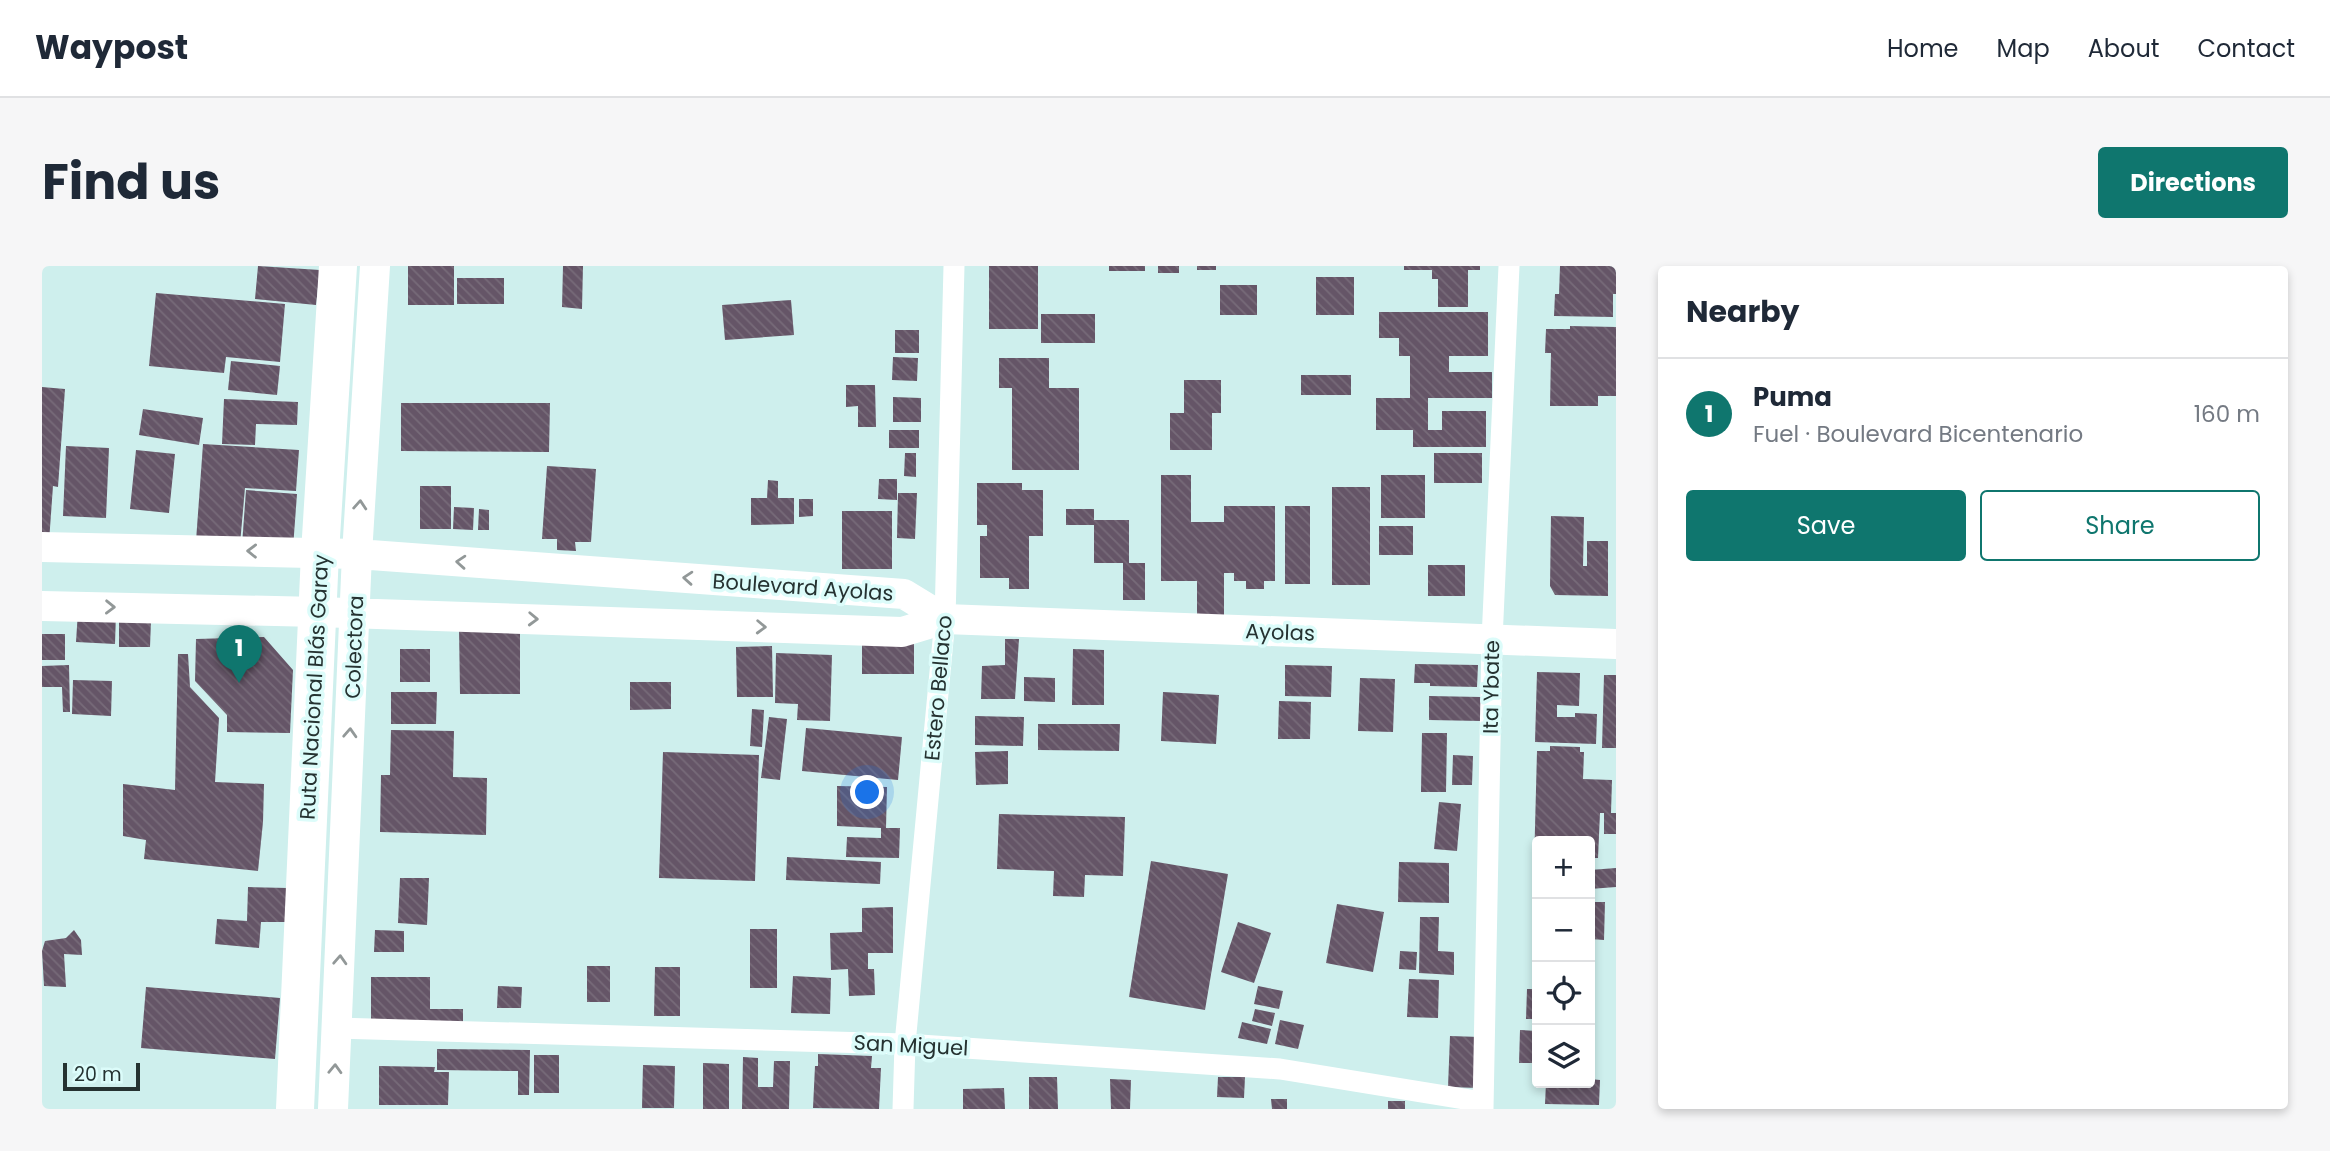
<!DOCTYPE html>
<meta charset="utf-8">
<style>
body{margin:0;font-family:Poppins,sans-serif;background:#f6f6f7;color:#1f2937}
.controls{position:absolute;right:21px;bottom:21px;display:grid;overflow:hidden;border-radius:7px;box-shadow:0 4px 10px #0003}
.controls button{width:63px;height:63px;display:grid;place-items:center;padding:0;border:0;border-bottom:2px solid #e0e1e3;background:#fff;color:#1f2937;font:35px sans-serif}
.scale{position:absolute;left:21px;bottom:18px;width:77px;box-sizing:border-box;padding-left:7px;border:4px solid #253231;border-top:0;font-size:19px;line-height:24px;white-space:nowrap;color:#253231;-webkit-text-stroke:5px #dcfcfa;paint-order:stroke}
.you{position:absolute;left:826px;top:527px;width:24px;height:24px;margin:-18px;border:5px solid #fff;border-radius:50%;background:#1a73e8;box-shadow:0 0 0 10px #1a73e833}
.badge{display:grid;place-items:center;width:46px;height:46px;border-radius:50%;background:#0f766e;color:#fff;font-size:23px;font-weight:700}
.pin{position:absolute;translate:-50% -58px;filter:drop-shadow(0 2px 4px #0008)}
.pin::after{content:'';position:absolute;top:37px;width:24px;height:21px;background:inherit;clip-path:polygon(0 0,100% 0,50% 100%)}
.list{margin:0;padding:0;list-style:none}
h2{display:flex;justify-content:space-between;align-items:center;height:91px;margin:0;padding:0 28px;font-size:30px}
h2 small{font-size:23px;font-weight:400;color:#747a83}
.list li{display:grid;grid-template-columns:46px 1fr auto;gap:21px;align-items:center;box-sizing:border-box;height:112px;padding:0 28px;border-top:2px solid #e0e1e3}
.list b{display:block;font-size:26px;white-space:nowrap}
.list p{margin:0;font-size:23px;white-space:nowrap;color:#747a83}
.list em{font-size:23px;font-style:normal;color:#747a83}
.actions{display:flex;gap:14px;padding:21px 28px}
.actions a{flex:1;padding:16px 0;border:2px solid #0f766e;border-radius:7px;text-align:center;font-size:24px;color:#0f766e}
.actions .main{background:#0f766e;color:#fff}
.icon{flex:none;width:38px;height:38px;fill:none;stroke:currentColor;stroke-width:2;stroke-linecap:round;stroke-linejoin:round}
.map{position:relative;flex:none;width:1574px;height:843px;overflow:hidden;border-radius:7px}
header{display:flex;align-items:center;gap:42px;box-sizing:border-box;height:98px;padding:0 35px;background:#fff;border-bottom:2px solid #e0e1e3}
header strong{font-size:33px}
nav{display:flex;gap:38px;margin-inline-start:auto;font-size:24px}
.intro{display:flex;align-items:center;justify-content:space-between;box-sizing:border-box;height:168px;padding:0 42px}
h1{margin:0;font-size:49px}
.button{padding:18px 32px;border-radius:7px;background:#0f766e;color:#fff;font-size:24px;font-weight:700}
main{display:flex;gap:42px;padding:0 42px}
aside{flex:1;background:#fff;border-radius:7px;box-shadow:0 4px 10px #0003}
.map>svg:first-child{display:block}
.building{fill:url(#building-back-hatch)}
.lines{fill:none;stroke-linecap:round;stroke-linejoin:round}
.street{stroke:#fff;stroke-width:21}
.secondary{stroke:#fff;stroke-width:30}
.highway{stroke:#fff;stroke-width:38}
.oneway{stroke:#929898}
.labels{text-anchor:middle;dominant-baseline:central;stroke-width:7;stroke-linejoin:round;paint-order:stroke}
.street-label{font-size:21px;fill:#253231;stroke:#dcfcfa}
</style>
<header>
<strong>Waypost</strong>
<nav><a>Home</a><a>Map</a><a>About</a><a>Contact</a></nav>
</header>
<div class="intro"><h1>Find us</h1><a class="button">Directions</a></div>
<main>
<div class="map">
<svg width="1574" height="843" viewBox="0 0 1574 843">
<defs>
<pattern id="building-back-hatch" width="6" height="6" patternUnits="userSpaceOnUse" patternTransform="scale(1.75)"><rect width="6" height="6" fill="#655567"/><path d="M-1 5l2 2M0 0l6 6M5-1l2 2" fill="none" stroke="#776b79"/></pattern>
</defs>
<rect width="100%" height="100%" fill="#ceefed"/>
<path class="building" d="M216 0 278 4 274 39 213 33Z
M366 0H412V39H366Z
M521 0H541L540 43 520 41Z
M947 0H996V63H947Z
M1067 0H1103V5H1067Z
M1116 0H1137V7H1116Z
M1155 0H1174V4H1155Z
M1362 0H1438V4H1426V41H1396V13H1390V4H1362Z
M1518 0H1574V28H1571V51L1512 50 1513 28H1517Z
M1274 11H1312V49H1274Z
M415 12H462V38H415Z
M1178 19H1215V49H1178Z
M114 27 243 38 238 96 184 91 182 107 107 100Z
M749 34 752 69 683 74 680 39Z
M1337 46H1446V90H1407V106H1450V132H1386V164H1400V145H1444V181H1371V164H1334V132H1368V90H1357V72H1337Z
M999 48H1053V77H999Z
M1528 60 1574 61V130H1556V140H1508L1509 87H1503L1504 63H1528Z
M853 64H877V87H853Z
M851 91 876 92 875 115 850 114Z
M957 92H1007V122H1037V204H970V122H957Z
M189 95 238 100 235 129 186 124Z
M1259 109H1309V129H1259Z
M1142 114H1179V147H1170V184H1128V147H1142Z
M804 119H833L834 161H816V140L804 141Z
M0 121 23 123 16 221 11 220 7 276H0Z
M851 131 879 132V156H851Z
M182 133 256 136 255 159 214 158 213 179 180 178Z
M359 137H508L507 186 359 185Z
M101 143 161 152 157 179 97 169Z
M847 164H877V182H847Z
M161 178 257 184 254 225 203 222 198 278 154 275Z
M24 180 67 182 64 252 21 250Z
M94 184 133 188 127 247 88 243Z
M863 187H874V211L862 210Z
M1392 187H1440V217H1392Z
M505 200 554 203 549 276H533L534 285 515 284V273H500Z
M1119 209H1149V256H1182V240H1233V315H1222V323H1204V315H1192V307H1182V353H1155V315H1119Z
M1339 209H1383V252H1339Z
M837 213H855V234L836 233Z
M726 214 736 215V232H752V258L709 259V232H725Z
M935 217H980V224H1001V270H987V323H967V312H938V270H945V259H935Z
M378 220H409V263H378Z
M1290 221H1328V319H1290Z
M204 224 255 228 251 282 200 279Z
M856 227H875L873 273 855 272Z
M757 233H771V250L757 251Z
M1243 240H1268V318H1243Z
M412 241 432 242 431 264 411 263Z
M437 243 447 244V264H436Z
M1024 243H1052V254H1087V297H1103V334H1081V297H1052V259H1024Z
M800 245H850V303H800Z
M1509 250 1542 251 1541 300H1545V275H1566V330L1513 329 1508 320Z
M1337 260H1371V289H1337Z
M1386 299H1423V330H1386Z
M36 345 74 347 73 378 34 376Z
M77 355H109L108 381H77Z
M478 361V428H418L417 362Z
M0 368H23V394H0Z
M222 371 251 404 248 467 185 466V449L153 415 154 373Z
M963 373H977L973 433H939L940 400 963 399Z
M872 376V408H820V377Z
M730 380 731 431H695L694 381Z
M358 383H388V416H358Z
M1031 383 1062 384V439H1030Z
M734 387 790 389 788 455 755 454 756 438 733 437Z
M136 388H146L148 421 177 452 173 516 222 518 221 556 216 605 102 593 104 574 81 570V518L133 524Z
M1373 398 1436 399 1435 421 1388 420V417H1372Z
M27 399 28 446H21L20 421H0V400Z
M1243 399 1290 400 1289 431 1243 430Z
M1495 406 1538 407 1537 440 1515 439V451H1533V447L1555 448 1554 478 1493 476Z
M1562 409H1574V482H1560Z
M982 411 1013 412V436L982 435Z
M1318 412 1353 413 1351 466 1316 465Z
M31 414 70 415 69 450 30 448Z
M588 416H629V443L588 444Z
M349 426H395L394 458H349Z
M1121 426 1177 429 1174 478 1119 475Z
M1387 430 1439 431V455L1387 454Z
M1237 435 1269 436 1268 473H1236Z
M710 443 722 444 720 481 708 480Z
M933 450 982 451 981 480 933 479Z
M727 451 745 453 738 514 719 512Z
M996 458H1078L1077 485 996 484Z
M764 462 860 471 856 514 760 505Z
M349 464 412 465 411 511 445 512 444 569 338 566 339 509H348Z
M1380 467H1405L1404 526H1379Z
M1508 480 1538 481V486H1542L1541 513 1570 514 1569 547H1574V568H1562V547H1558L1556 592H1548V575H1495V600H1492L1495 485H1508Z
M966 485V518L934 519 933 486Z
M621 486 717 489 713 615 617 612Z
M1411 489 1431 490 1430 519H1410Z
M795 520 845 521 844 562H858L857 592 804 591 805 571 839 572V562L795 560Z
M1397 536 1419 538 1415 585 1392 583Z
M957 548 1083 551 1081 610 1043 609 1042 631 1011 630 1012 605 955 603Z
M745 591 839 596 838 618 744 614Z
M1109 595 1186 608 1163 744 1087 731Z
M1357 596 1407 597V637L1356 636Z
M1574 602V621L1548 623V604Z
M358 612H387L385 659 356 657Z
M206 621 246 622 245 656H219L217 682 173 678 175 653 205 655Z
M1548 636H1563L1562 674 1548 673Z
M1295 638 1342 646 1331 706 1284 697Z
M851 641V687H826V703H815H832L833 729 807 730 806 703 789 704 788 667 820 666V642Z
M1378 651H1397L1396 685 1412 686V709L1377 707Z
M1196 656 1229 667 1212 717 1179 706Z
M708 663H735V722H708Z
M32 664 39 674 40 689 22 688 24 721 2 720 0 685 3 675 24 672Z
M333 664 362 665V686H332Z
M1358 685 1375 686 1374 704 1357 703Z
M1548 685H1553L1552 725 1548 724Z
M545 700H568V736H545Z
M613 701H638V750H612Z
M751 710 789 712 788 748 749 747Z
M329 711H388V743H421V764L329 755Z
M1367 713 1397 714 1396 752 1365 751Z
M456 720 480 721 479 742H455Z
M1216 720 1241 725 1237 743 1212 738Z
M104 721 238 732 233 793 99 782Z
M1485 723H1495V753H1484Z
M1213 743 1233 747 1230 760 1210 755Z
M1548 746H1553L1552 765H1548Z
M1238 754 1262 759 1256 783 1233 778Z
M1200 756 1229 763 1225 778 1196 772Z
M1478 764 1495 765V797H1477Z
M1408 770 1438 771 1437 822 1406 821Z
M395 783 488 784 487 829H476V805L395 804Z
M776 788 830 790 829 802H839L837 843 771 842 773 800H776Z
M492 789H517V827H492Z
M701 791 716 792V821H731L732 795H748L747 843H700Z
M661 797 687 798V843H661Z
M601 799 633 800 632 842H600Z
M337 800 393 801 392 806H407L406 839H337Z
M987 811H1015L1016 843H987Z
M1176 811H1203L1202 832 1175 831Z
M1068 813 1089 814 1088 843H1069Z
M1548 813 1558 814 1557 839 1503 838 1504 817H1548Z
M962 822 963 843H921V823Z
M1229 833H1245V843H1230Z
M1346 835H1363V843H1346Z"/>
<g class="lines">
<path class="street" d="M294 762 863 778 1238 803 1441 836
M861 843 863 778 903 353 912 0
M1441 843 1450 374 1467 0"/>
<path class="secondary" d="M0 281 315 288 862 328 903 353
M0 340 276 346 860 366 903 353 1574 378
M291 843 315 288 333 0"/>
<path class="highway" d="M253 843 278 287 296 0"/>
</g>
<defs><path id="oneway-chevron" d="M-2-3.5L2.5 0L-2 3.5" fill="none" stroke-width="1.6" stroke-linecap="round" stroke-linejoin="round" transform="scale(1.75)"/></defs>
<g class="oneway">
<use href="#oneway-chevron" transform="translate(318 239) rotate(-86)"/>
<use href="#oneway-chevron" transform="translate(210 285) rotate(-179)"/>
<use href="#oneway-chevron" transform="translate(419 296) rotate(-176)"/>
<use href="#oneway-chevron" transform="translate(646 312) rotate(-176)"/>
<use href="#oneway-chevron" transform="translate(68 341) rotate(1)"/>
<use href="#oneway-chevron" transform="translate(491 353) rotate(2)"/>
<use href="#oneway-chevron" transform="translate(719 361) rotate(2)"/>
<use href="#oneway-chevron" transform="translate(308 467) rotate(-87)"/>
<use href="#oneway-chevron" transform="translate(298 694) rotate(-87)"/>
<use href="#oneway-chevron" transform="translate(293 803) rotate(-88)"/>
</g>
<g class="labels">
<g class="street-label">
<text transform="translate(761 321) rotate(4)">Boulevard Ayolas</text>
<text transform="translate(1238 366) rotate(2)">Ayolas</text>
<text transform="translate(312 381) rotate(-88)">Colectora</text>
<text transform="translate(272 421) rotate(-87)">Ruta Nacional Blás Garay</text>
<text transform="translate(1449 421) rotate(-89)">Ita Ybate</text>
<text transform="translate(896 422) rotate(-85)">Estero Bellaco</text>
<text transform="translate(869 779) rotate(3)">San Miguel</text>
</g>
</g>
</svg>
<div class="controls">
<button>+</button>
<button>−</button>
<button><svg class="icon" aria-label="locate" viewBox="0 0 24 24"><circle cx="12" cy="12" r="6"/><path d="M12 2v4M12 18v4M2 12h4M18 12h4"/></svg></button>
<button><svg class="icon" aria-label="layers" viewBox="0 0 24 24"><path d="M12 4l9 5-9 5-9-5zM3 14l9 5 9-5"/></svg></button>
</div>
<div class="scale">20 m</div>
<div class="you"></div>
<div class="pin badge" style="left:197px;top:417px">1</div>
</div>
<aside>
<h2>Nearby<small></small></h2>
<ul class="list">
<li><span class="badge">1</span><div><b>Puma</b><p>Fuel · Boulevard Bicentenario</p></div><em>160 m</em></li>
</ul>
<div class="actions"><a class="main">Save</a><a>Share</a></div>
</aside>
</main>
